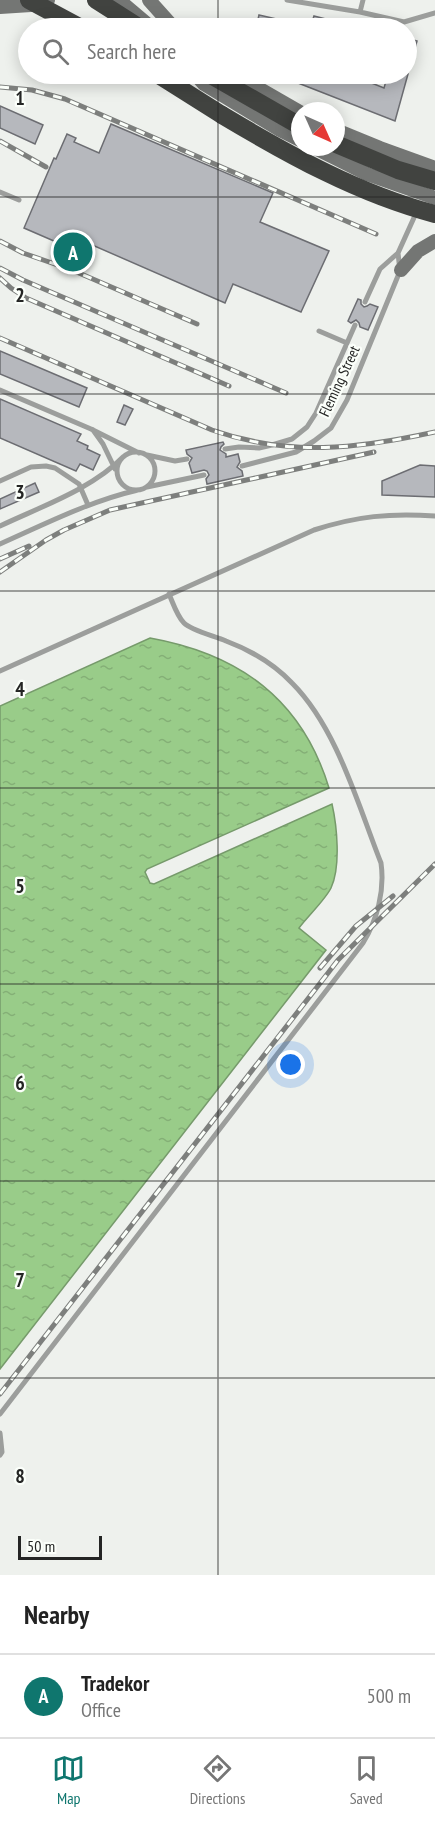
<!DOCTYPE html>
<style>
body{margin:0;font-family:"PT Sans Narrow",sans-serif;background:#f2f2f2;color:#222}
.compass{position:absolute;left:291px;top:102px;width:54px;height:54px;border-radius:50%;background:#fff;box-shadow:0 3px 15px #0003;rotate:135deg}
.scale{position:absolute;left:18px;bottom:15px;width:84px;box-sizing:border-box;padding-left:6px;border:3px solid #242524;border-top:0;font-size:16px;line-height:21px;white-space:nowrap;color:#242524;-webkit-text-stroke:4px #fbfffa;paint-order:stroke}
.you{position:absolute;left:291px;top:1065px;width:21px;height:21px;margin:-15px;border:4px solid #fff;border-radius:50%;background:#1a73e8;box-shadow:0 0 0 9px #1a73e833}
.badge{display:grid;place-items:center;width:39px;height:39px;border-radius:50%;background:#0f766e;color:#fff;font-size:20px;font-weight:700}
.pin{position:absolute;translate:-50% -50%;border:3px solid #fff;box-shadow:0 2px 6px #0006}
.list{margin:0;padding:0;list-style:none}
h2{display:flex;justify-content:space-between;align-items:center;height:78px;margin:0;padding:0 24px;font-size:26px}
h2 small{font-size:20px;font-weight:400;color:#767676}
.list li{display:grid;grid-template-columns:39px 1fr auto;gap:18px;align-items:center;box-sizing:border-box;height:84px;padding:0 24px;border-top:2px solid #e0e0e0}
.list b{display:block;font-size:22px;white-space:nowrap}
.list p{margin:0;font-size:20px;white-space:nowrap;color:#767676}
.list em{font-size:20px;font-style:normal;color:#767676}
.icon{flex:none;width:33px;height:33px;fill:none;stroke:currentColor;stroke-width:2;stroke-linecap:round;stroke-linejoin:round}
.map{position:relative;flex:none;width:435px;height:1575px;overflow:hidden}
.search{position:absolute;background:#fff;box-shadow:0 3px 15px #0003;left:18px;right:18px;top:18px;height:66px;display:flex;align-items:center;gap:15px;box-sizing:border-box;padding:0 21px;border-radius:33px;color:#767676;font-size:22px}
.sheet{height:162px;background:#fff}
nav{display:flex;justify-content:space-around;align-items:center;box-sizing:border-box;height:84px;border-top:2px solid #e0e0e0;background:#fff;font-size:16px;color:#767676}
nav a{display:grid;justify-items:center;gap:3px}
nav .on{color:#0f766e}
.map>svg:first-child{display:block}
.water{fill:url(#water-ripples);stroke:#769a6b;stroke-width:1.5}
.building{fill:#b6b8bd;stroke:#6c6d72;stroke-width:1.5}
.lines{fill:none;stroke-linecap:round;stroke-linejoin:round}
.lane{stroke:#9c9e9c;stroke-width:5}
.secondary{stroke:#747674;stroke-width:14}
.highway{stroke:#414340;stroke-width:18}
.rail-casing{stroke:#7d7f7d;stroke-width:5}
.rail{stroke:#fbfffa;stroke-width:3;stroke-dasharray:9;stroke-linecap:butt}
.highway-bridge{stroke:#414340;stroke-width:18}
.grid{fill:none;stroke:#242524;stroke-width:1.5;stroke-opacity:0.55}
.labels{text-anchor:middle;dominant-baseline:central;stroke-width:4.5;stroke-linejoin:round;paint-order:stroke}
.street-label{font-size:15px;fill:#242524;stroke:#fbfffa}
.grid-label{font-size:20px;text-anchor:middle;font-weight:bold;fill:#242524;stroke:#fbfffa;stroke-width:4.5;stroke-linejoin:round;paint-order:stroke}
</style>
<div class="map">
<svg width="435" height="1575" viewBox="0 0 435 1575">
<defs>
<pattern id="water-ripples" width="26" height="14" patternUnits="userSpaceOnUse" patternTransform="scale(1.5)"><rect width="26" height="14" fill="#99cc89"/><path d="M2 4q2-2 4 0t4 0M15 11q2-2 4 0t4 0" fill="none" stroke="#84af76"/></pattern>
</defs>
<rect width="100%" height="100%" fill="#eef1ed"/>
<path class="water" d="M150 638C239 654 302 699 329 788L147 869 145 872 150 883 154 884 332 804C337 826 341 867 331 888 325 900 308 916 299 928L326 950 0 1369V706Z"/>
<path class="building" d="M259 15 303 25 302 28H256Z
M314 16 350 25V28H310Z
M406 38 417 41 409 70 406 69Z
M300 74H349L384 88 388 74H408L395 121 298 83Z
M0 106 43 125 35 144 0 128Z
M111 124 273 193 260 222 329 251 301 312 233 284 225 303 74 237 70 248 24 228 54 158 56 159 67 134 76 138 74 142 99 153Z
M358 299 361 300V304L364 307 367 306 370 304 378 307 368 330 360 327 359 323 356 320 351 323 348 321Z
M0 351 87 388 79 407 0 374Z
M0 399 81 434 77 441 88 446 87 449 100 455 93 470 80 464 76 471 0 438Z
M124 405 133 409 125 425 117 422Z
M223 442 224 444 221 447 220 450 226 454V457L238 454 240 462 237 467 242 471 243 476 207 484 206 479 209 475 207 471 204 470 192 473 189 463 192 458 187 454 186 450Z
M420 465 435 466V497L382 495V481Z
M35 483 39 492 0 509V499Z"/>
<g class="lines">
<path class="lane" d="M287 0 360 12 404 22 435 13
M360 12 363 0
M0 192 19 200
M365 302 380 269 398 253 417 211
M319 331 347 343
M0 390 91 429 139 453
M93 430 103 444 115 469
M225 449 239 447 259 448 272 445 292 439 307 427 316 413 355 325
M117 471a19 19 0 1 1 38 0a19 19 0 1 1-38 0Z
M147 455 175 461 187 459
M242 466 296 452 314 441 331 428 347 400 400 271 398 253
M0 481 31 467 46 466 55 468 79 484 88 505
M147 487 204 475
M0 526C40 507 92 489 123 457
M0 544C45 524 90 501 138 490
M0 671 314 530C357 516 390 513 435 516
M0 1414 363 943C377 920 385 891 381 863 358 805 337 728 292 683 274 664 250 650 226 641 215 636 192 631 184 623 177 616 173 603 169 594
M0 1433 2 1452 0 1455"/>
<path class="secondary" d="M149 0 174 28
M120 1 152 28
M0 7 31 5 48 0
M195 74 204 84 280 130 300 140
M234 74 300 112
M336 130 380 148 435 168
M313 147 367 174 435 198
M401 270 418 251 435 241"/>
<path class="highway" d="M96 0 140 28
M157 74 222 115
M209 74 300 126"/>
<defs>
<path id="rail" d="M0 87 32 90 65 99 376 234
M0 141 46 167
M0 241 23 253 72 270 197 324
M0 268 23 280 286 393
M0 278 11 288 26 298 229 386
M0 338 212 430C289 457 357 449 435 432
M0 559 29 546
M0 572 46 540 64 530 110 510 374 452
M320 968 356 926 393 896
M0 1394 328 973 338 960 435 864"/>
</defs>
<use href="#rail" class="rail-casing"/>
<use href="#rail" class="rail"/>
<path class="highway-bridge" d="M29 0 81 28
M222 115C289 155 359 194 435 214
M336 144 398 170 435 181"/>
</g>
<path class="grid" d="M218 0V28M218 74V1575M0 197H435M0 394H435M0 591H435M0 788H435M0 984H435M0 1181H435M0 1378H435"/>
<g class="labels">
<g class="street-label">
<text transform="translate(339 381) rotate(-65)">Fleming Street</text>
</g>
</g>
<g class="grid-label">
<text x="20" y="105">1</text>
<text x="20" y="302">2</text>
<text x="20" y="499">3</text>
<text x="20" y="696">4</text>
<text x="20" y="893">5</text>
<text x="20" y="1090">6</text>
<text x="20" y="1287">7</text>
<text x="20" y="1483">8</text>
</g>
</svg>
<svg class="compass" viewBox="-18 -18 36 36"><path d="M0-13l5 13h-10z" fill="#e53935"/><path d="M0 13l5-13h-10z" fill="#767676"/></svg>
<div class="scale">50 m</div>
<div class="you"></div>
<div class="pin badge" style="left:73px;top:252px">A</div>
<div class="search"><svg class="icon" aria-label="search" viewBox="0 0 24 24"><circle cx="10" cy="10" r="6"/><path d="M15 15l6 6"/></svg>Search here</div>
</div>
<section class="sheet">
<h2>Nearby<small></small></h2>
<ul class="list">
<li><span class="badge">A</span><div><b>Tradekor</b><p>Office</p></div><em>500 m</em></li>
</ul>
</section>
<nav>
<a class="on"><svg class="icon" aria-label="map" viewBox="0 0 24 24"><path d="M3 6l6-2 6 2 6-2v14l-6 2-6-2-6 2zM9 4v14M15 6v14"/></svg>Map</a>
<a><svg class="icon" aria-label="directions" viewBox="0 0 24 24"><path d="M12 3l9 9-9 9-9-9zM9 14v-3h6M13 9l2 2-2 2"/></svg>Directions</a>
<a><svg class="icon" aria-label="saved" viewBox="0 0 24 24"><path d="M7 4h10v16l-5-4-5 4z"/></svg>Saved</a>
</nav>
